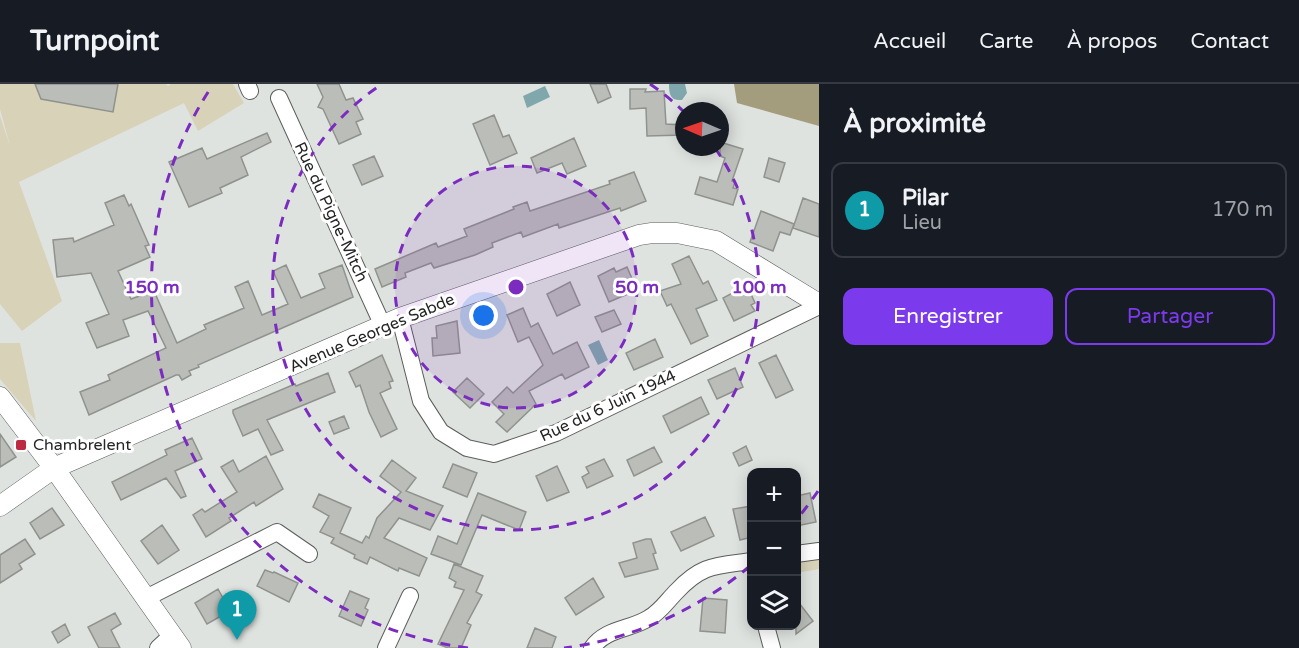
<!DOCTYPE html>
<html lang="fr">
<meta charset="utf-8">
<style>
body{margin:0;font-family:"Varela Round",sans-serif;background:#242831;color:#f1f3f6}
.controls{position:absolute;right:18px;bottom:18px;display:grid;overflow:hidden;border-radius:12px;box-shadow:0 3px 15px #0003}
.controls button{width:54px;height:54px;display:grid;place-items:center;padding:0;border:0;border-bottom:2px solid #363941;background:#171b24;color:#f1f3f6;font:30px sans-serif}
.compass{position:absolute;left:675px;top:18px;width:54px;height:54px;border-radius:50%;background:#171b24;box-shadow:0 3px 15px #0003;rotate:272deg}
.you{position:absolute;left:484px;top:232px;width:21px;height:21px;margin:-15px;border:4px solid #fff;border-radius:50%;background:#1a73e8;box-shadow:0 0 0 9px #1a73e833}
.badge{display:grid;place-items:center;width:39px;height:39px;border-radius:50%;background:#7c3aed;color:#fff;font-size:20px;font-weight:700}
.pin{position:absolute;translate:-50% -50px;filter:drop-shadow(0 2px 3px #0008)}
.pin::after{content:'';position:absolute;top:32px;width:21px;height:18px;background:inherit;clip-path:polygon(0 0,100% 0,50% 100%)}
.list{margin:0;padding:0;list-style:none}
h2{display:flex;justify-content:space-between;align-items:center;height:78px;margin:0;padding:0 24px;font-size:26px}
h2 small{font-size:20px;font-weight:400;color:#9ea1a6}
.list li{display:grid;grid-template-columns:39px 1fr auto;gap:18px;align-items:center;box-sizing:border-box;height:96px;margin:0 12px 12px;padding:0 12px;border:2px solid #363941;border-radius:12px}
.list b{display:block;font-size:22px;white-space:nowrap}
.list p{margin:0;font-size:20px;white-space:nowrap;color:#9ea1a6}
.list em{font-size:20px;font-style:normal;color:#9ea1a6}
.actions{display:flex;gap:12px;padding:18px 24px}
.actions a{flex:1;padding:14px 0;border:2px solid #7c3aed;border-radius:12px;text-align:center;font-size:21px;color:#7c3aed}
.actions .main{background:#7c3aed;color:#fff}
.icon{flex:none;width:33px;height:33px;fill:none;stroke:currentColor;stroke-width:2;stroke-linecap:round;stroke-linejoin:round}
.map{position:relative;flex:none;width:819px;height:564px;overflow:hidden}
header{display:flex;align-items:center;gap:36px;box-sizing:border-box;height:84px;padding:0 30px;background:#171b24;border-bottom:2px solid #363941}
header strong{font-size:28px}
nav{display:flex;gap:33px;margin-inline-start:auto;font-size:21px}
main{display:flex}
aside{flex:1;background:#171b24}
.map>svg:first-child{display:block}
.green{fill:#d7d2b8}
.forest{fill:#a39d7e}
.water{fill:#80a8ac}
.building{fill:#bbbdb9;stroke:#90928e;stroke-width:1.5}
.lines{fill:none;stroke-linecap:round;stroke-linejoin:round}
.minor-casing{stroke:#5b5e5b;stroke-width:18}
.tertiary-casing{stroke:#5b5e5b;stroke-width:21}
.minor{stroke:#fff;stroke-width:16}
.tertiary{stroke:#fff;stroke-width:20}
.ring{fill:none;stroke:#7b2cbf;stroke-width:3;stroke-dasharray:10 8}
.poi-dot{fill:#bc2b41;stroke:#fff;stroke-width:2}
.labels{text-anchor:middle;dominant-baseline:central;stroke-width:6;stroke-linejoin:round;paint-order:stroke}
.street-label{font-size:16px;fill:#242625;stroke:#fff}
.poi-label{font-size:16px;fill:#242625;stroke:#fff;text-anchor:start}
.centre{fill:#7b2cbf;stroke:#fff;stroke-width:3}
.ring-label{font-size:18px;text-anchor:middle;font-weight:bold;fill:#7b2cbf;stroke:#fff;stroke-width:6;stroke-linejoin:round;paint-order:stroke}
</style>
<header>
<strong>Turnpoint</strong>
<nav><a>Accueil</a><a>Carte</a><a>À propos</a><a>Contact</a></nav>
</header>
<main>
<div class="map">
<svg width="819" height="564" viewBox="0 0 819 564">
<rect width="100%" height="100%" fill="#dfe3e0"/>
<path class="green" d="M0 0H166L168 2 171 0H233L244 19 198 47 184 19 19 98 62 217 22 247 0 220V32L10 62 0 25Z
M0 259H20L36 337 0 295Z
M819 475V485L797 489V478Z"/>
<path class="forest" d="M734 0H819V42L737 19Z"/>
<path class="water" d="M669 0H685L687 9 682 16C670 17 669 10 669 0Z
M545 2 550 13 527 24 523 12Z
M599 256 608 276 598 281 588 261Z"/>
<path class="building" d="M35 0H118L113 28 41 15Z
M317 0H339L346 16 353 14 363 35 356 38 361 50 339 60 323 25 318 23 323 13Z
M590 0H606L611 13 598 19Z
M630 5H646L645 8 664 7 666 40 684 41V51L647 52 646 24 630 25Z
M494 31 503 53 509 51 517 69 490 81 473 40Z
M267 49 271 58 241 73 248 91 220 104 222 109 189 123 169 78 202 64 207 75Z
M574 54 586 82 567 90 562 79 537 89 531 74Z
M720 58 743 65 732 97 735 98 733 104 738 105 733 121 695 110 700 93 717 98 725 74 720 72Z
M374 72 383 92 362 101 353 81Z
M769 74 785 79 779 98 764 93Z
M634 88 646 117 621 127 620 124 559 144 558 140 523 153 521 148 492 159 493 163 475 171 434 184 431 179 405 189 406 193 382 203 375 185 436 159 438 163 467 152 464 145 514 125 513 123 527 118 530 127 610 100 609 97Z
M124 111 129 122 131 120 149 161 145 162 150 173 118 187 131 215 154 207 177 259 206 245 204 241 244 224 235 203 248 197 262 231 288 220 273 187 286 181 301 214 325 204 319 190 342 181 353 213 198 281 199 283 189 287 191 291 182 296 179 291H176L89 331 80 308 110 296 108 291 166 264 148 227 123 236 129 252 97 264 86 239 109 230 91 189 57 193 53 156 73 154 74 158 114 141 105 119Z
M803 114 819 120V153L793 144Z
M761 127 794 140 790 151 780 148 773 167 750 158Z
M689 172 703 200 708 197 717 216 696 225 708 252 691 260 671 220 667 222 660 207 681 200 672 180Z
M627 183 637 206 609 218 598 192 614 184 616 188Z
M570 198 580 221 557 232 547 210Z
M747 201 755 219 751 221 755 227 734 237 723 214Z
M523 224 531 243 538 239 553 270 577 258 589 283 565 295 562 290 529 307 536 320 507 348 496 338 504 330 492 318 507 303 513 309 543 281 529 253 518 258 507 231Z
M614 226 621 240 602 248 595 233Z
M457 237 460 269 433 272 432 254H437L436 242Z
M655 255 663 273 634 286 626 269Z
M382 271 393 297 389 298 391 304 380 309 397 345 381 353 369 328 360 301 356 303 349 288Z
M776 271 793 306 776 314 759 279Z
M735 284 743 303 717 315 708 296Z
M328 289 335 308 267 336 283 366 271 371 258 345 243 352 233 329V326L295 300 296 302Z
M467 294 484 310 470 324 453 308Z
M701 313 709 330 671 349 663 332Z
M344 332 349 344 334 350 329 338Z
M0 350 16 373 0 383Z
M192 354 202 375 175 387 186 412 181 414 166 394 121 416 112 398 167 371 165 366Z
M746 362 752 376 739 382 733 369Z
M654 363 662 378 634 392 627 376Z
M266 372 283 405 256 422 254 418 229 434 231 437 206 453 193 431 202 425 205 428 237 408 221 383 233 376 239 388Z
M604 375 613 392 587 404 582 393 589 389 586 383Z
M392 376 416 394 406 407 443 422 430 446 399 434 384 454 427 474 419 492 399 484 398 487 370 473 367 480 354 474 355 471 331 459 334 454 320 448 329 432 313 423 319 410 351 424 340 449 362 459 366 452 369 454 377 434 401 408 380 392Z
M453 380 477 389 467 413 443 403Z
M557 382 569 408 547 417 536 392Z
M478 409 526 428 519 446 482 431 461 481 431 470 438 452 457 460Z
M810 409 816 438 796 442V412Z
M752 422V453L740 456 733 425Z
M52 424 64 441 40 455 30 439Z
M705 433 714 452 681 467 671 448Z
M162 441 179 466 158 480 141 457Z
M25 455 35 470 19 480 22 485 0 499V471Z
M646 455H651L656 469 653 470 658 485 625 493 619 479 637 474 633 459Z
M454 480 483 492 476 508 482 511 467 539 471 541 461 564H448L438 560 464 506 454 503 456 498 449 494Z
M265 486 273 489 274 488 298 499 289 518 257 502Z
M593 494 604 513 576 531 565 514Z
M218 505 230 527 207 540 195 519Z
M350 507 369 515 365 524 368 526 361 542 339 532Z
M703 514 727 516 725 549 700 547Z
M796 515 813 537 796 550Z
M115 529 121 540 111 546 120 564H99L88 543Z
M65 540 70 551 58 559 52 548Z
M535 544 556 553 552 564H527Z"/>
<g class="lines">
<defs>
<path id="minor" d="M247 0 250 7
M279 14 383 242
M400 234 421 317 441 348 467 364 494 370 556 349 819 222
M796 470 819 467
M146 514 277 448 309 470
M766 542 772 564
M158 564 172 551
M386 564 410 512
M592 564C606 544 630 546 649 534 660 528 668 516 676 508 702 480 716 482 752 477"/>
<path id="tertiary" d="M0 313 54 384 181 564
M0 422 54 384 400 234 639 151 652 149H677L716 157 819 220"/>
</defs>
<use href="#minor" class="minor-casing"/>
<use href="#tertiary" class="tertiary-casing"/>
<use href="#minor" class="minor"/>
<use href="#tertiary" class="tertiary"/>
</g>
<circle cx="516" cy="203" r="121" fill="#7b2cbf" fill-opacity=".12"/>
<g class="ring">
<circle cx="516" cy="203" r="121"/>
<path d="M650 0A243 243 0 0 1 683 27M715 64A243 243 0 1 1 382 0"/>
<path d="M818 407A364 364 0 0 1 797 435M750 482A364 364 0 0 1 564 564M468 564A364 364 0 0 1 212 2"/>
</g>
<rect class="poi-dot" x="15" y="355" width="12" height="12" rx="3"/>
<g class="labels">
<g class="street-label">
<text transform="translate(331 128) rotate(65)">Rue du Pigne-Mitch</text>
<text transform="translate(372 249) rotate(-23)">Avenue Georges Sabde</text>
<text transform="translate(608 322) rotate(-25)">Rue du 6 Juin 1944</text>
</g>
<g class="poi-label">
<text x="33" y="361">Chambrelent</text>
</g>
</g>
<circle cx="516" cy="203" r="9" class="centre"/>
<g class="ring-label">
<text x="637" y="209">50 m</text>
<text x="759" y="209">100 m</text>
<text x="152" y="209">150 m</text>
</g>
</svg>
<div class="controls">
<button>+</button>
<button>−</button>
<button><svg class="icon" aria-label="layers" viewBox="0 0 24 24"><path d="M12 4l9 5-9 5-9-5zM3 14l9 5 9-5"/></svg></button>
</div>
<svg class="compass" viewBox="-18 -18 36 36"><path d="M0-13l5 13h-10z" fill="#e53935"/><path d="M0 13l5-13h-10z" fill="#9ea1a6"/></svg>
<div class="you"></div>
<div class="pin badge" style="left:237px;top:556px;background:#0f9aa8">1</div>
</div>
<aside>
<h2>À proximité<small></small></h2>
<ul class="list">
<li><span class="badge" style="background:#0f9aa8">1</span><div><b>Pilar</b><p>Lieu</p></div><em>170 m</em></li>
</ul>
<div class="actions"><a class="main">Enregistrer</a><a>Partager</a></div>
</aside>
</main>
